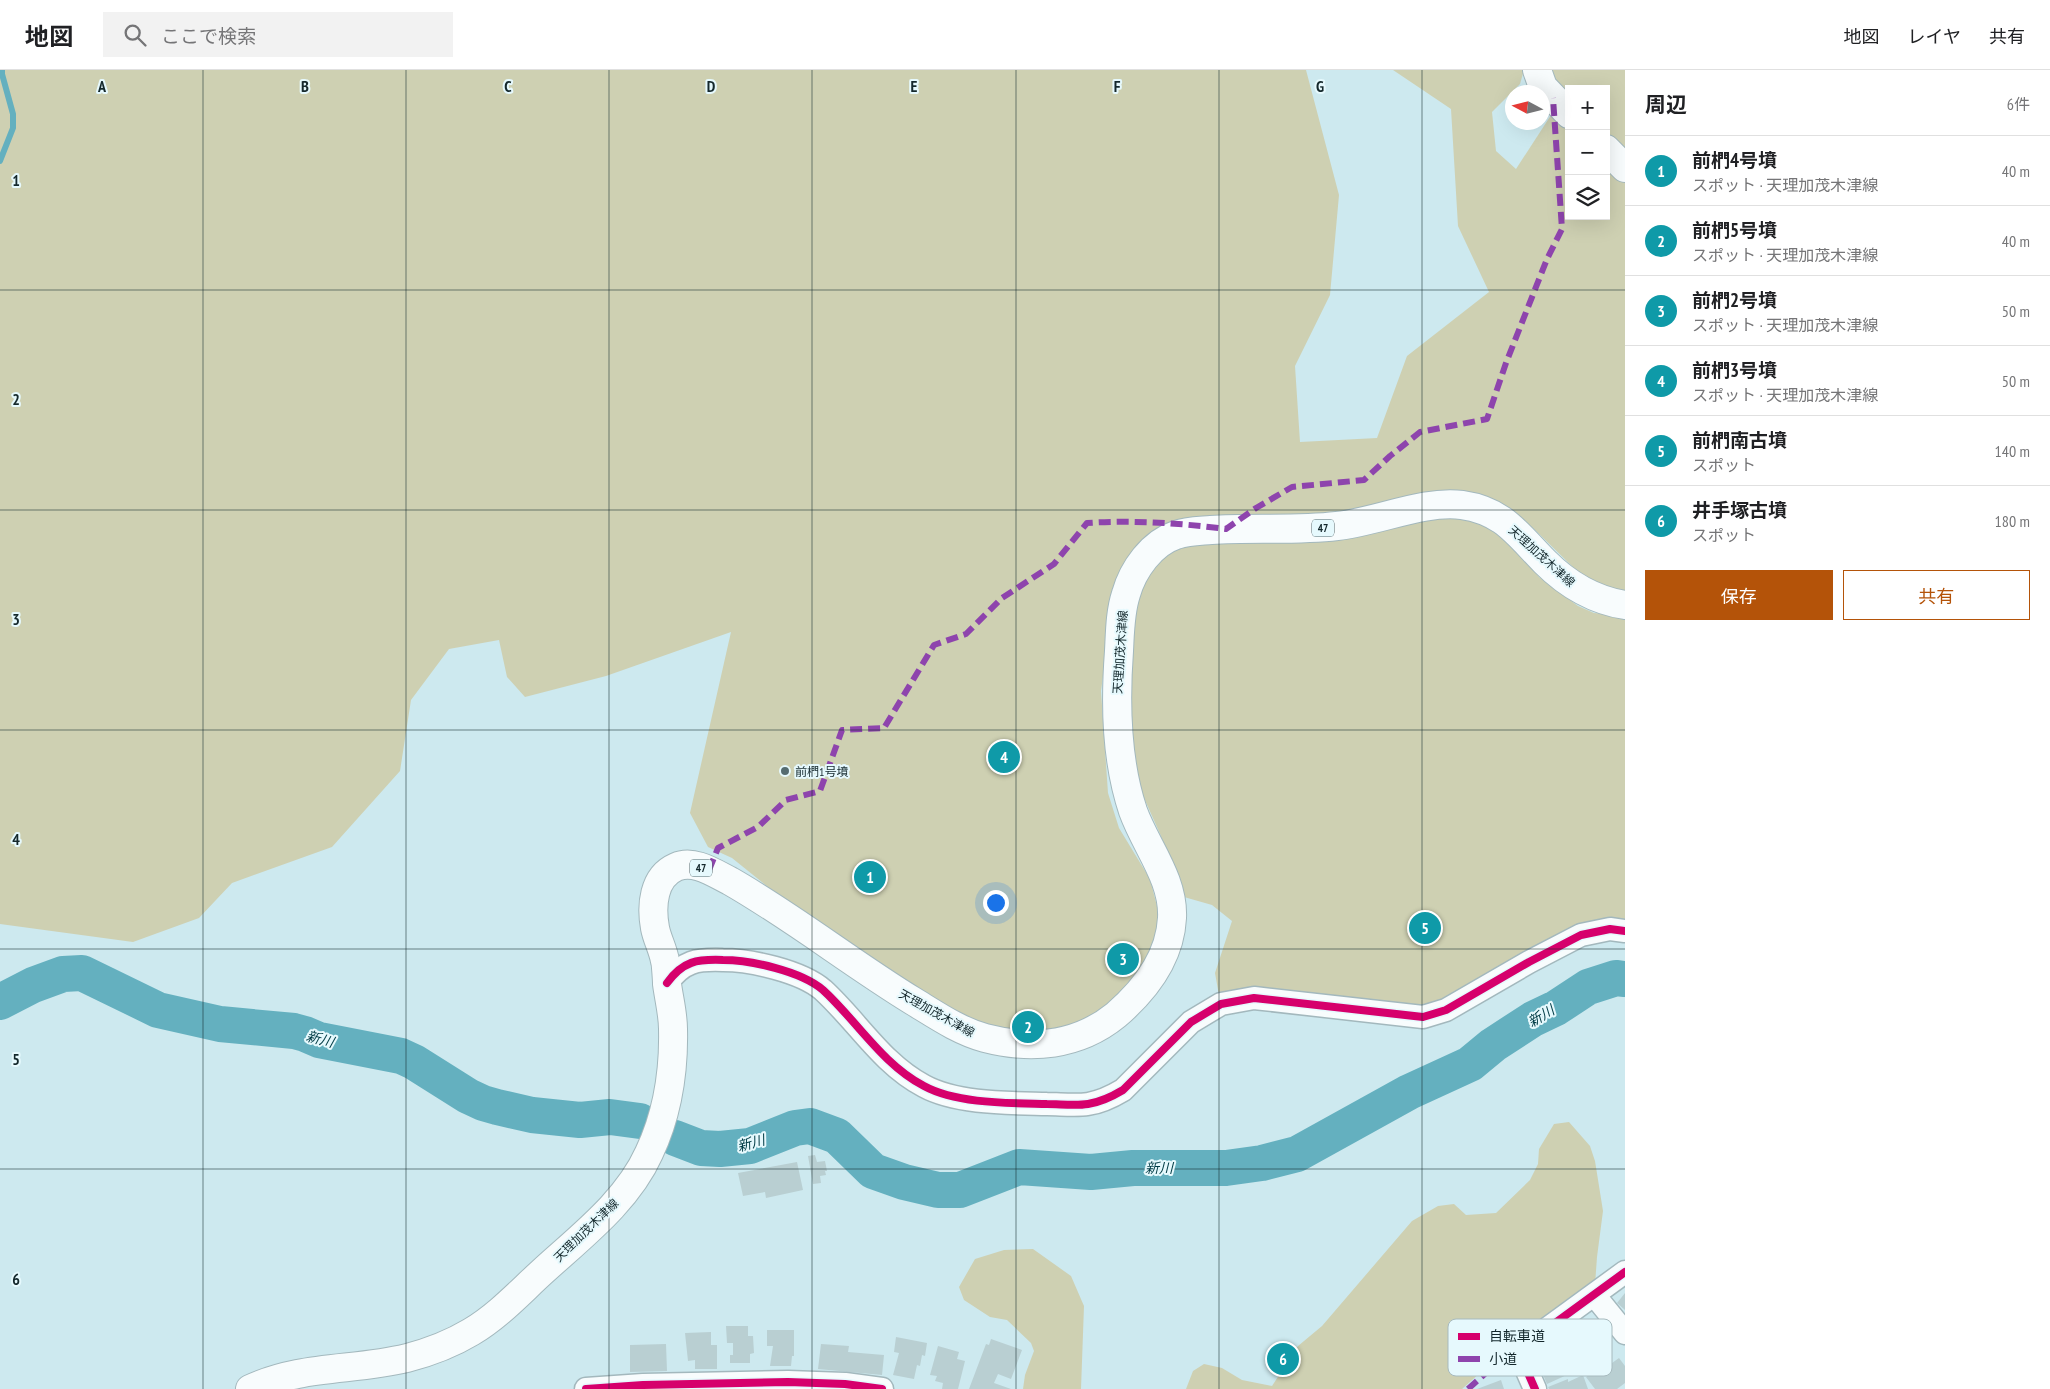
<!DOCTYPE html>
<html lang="ja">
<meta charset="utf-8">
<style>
body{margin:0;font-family:"PT Sans Narrow","Noto Sans JP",sans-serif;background:#f2f2f2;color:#202124}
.controls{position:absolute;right:15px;top:15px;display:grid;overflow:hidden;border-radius:0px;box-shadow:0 5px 20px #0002}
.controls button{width:45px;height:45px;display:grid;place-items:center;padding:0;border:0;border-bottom:1px solid #e0e0e0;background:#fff;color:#202124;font:25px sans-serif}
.compass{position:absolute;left:1505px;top:15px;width:45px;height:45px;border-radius:50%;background:#fff;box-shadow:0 5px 20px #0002;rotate:277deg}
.you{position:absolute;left:995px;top:832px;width:18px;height:18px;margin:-12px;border:4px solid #fff;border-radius:50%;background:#1a73e8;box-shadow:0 0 0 8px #1a73e833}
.badge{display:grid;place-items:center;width:32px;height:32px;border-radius:50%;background:#b45309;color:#fff;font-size:16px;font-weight:700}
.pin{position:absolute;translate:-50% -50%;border:2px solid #fff;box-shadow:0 1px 5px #0006}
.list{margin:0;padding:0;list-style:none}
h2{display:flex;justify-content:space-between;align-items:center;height:65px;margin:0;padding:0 20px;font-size:21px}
h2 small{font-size:16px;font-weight:400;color:#757577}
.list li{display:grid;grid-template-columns:32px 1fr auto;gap:15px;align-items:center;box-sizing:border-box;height:70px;padding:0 20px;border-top:1px solid #e0e0e0}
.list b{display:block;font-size:19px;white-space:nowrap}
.list p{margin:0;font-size:16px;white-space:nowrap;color:#757577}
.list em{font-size:16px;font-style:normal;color:#757577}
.actions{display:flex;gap:10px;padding:15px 20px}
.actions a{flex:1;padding:11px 0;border:1px solid #b45309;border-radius:0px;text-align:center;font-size:18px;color:#b45309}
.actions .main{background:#b45309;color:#fff}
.icon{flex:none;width:28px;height:28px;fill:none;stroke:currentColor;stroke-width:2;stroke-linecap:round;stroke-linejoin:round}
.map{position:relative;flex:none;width:1625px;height:1319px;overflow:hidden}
header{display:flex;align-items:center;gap:30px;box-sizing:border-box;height:70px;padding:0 25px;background:#fff;border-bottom:1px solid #e0e0e0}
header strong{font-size:24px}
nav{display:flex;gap:28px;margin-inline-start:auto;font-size:18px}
.search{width:350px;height:45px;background:#f2f2f2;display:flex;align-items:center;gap:12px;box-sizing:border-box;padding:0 18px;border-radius:0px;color:#757577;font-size:19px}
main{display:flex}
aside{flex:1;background:#fff}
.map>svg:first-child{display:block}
.green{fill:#ced0b2}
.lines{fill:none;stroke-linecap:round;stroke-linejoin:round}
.stream{stroke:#64b0bf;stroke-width:6}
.river{stroke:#64b0bf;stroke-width:36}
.building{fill:#b9cfd2}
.street-casing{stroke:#a3b8bd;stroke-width:25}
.primary-casing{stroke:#a3b8bd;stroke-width:30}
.street{stroke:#f8fcfd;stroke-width:22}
.primary{stroke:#f8fcfd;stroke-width:28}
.quiet{stroke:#8e44ad;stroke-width:6;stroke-dasharray:12 6;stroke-linecap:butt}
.cycleway-casing{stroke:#e6f9fd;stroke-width:11}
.cycleway{stroke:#d6006c;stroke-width:8}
.grid{fill:none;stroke:#14282c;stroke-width:1;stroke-opacity:0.55}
.poi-dot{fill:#556c70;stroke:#e6f9fd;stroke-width:2}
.labels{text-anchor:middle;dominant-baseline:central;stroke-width:4;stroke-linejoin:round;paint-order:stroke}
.shield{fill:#e6f9fd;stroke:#53676b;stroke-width:1}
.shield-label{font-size:11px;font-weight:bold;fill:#14282c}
.street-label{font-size:12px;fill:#14282c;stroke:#e6f9fd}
.poi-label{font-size:12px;fill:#14282c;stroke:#e6f9fd;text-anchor:start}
.water-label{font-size:14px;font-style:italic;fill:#003b45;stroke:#e6f9fd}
.key{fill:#e6f9fd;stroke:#a7babe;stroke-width:1}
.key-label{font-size:14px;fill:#14282c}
.grid-label{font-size:16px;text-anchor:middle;font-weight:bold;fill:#14282c;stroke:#e6f9fd;stroke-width:4;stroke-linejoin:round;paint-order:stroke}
</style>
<header>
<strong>地図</strong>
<div class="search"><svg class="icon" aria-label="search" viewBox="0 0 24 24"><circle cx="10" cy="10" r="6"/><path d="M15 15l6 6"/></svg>ここで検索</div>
<nav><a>地図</a><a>レイヤ</a><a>共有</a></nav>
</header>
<main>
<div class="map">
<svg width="1625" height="1319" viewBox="0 0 1625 1319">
<rect width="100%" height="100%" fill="#cde9ef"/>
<path class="green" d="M0 0H1306L1339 125 1330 225 1295 296 1300 372 1377 368 1407 286 1489 222 1458 156 1451 39 1393 0H1524L1520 14 1492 42 1496 81 1516 99 1555 39 1569 52V146H1606V90L1625 108V523L1599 514 1581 505 1534 459 1511 440 1324 447 1204 446 1188 449 1115 518 1101 621 1108 723 1119 758 1150 809 1158 840 1160 863 1152 884 1132 911 1110 933 1087 949 1063 959 1031 965 987 956 945 937 779 826 732 788 708 777 690 743 731 562 606 606 525 627 507 607 499 570 449 579 411 630 400 701 332 777 232 813 199 848 133 872 0 854Z
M1545 0H1625V88L1606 69V19H1569V33Z
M1439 447 1462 448 1484 453 1515 475 1539 507 1578 536 1594 543 1625 546V855L1440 936 1220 931 1215 903 1232 851 1212 835 1184 827 1181 811 1140 719 1126 649 1130 563 1139 525 1148 507 1163 489 1180 477 1203 472 1326 469 1373 464 1389 458Z
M1569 1052 1590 1076 1595 1091 1603 1141 1597 1187 1595 1215 1509 1277 1462 1319H1186L1193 1301 1204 1294 1222 1298 1242 1310 1272 1316 1298 1276 1322 1256 1412 1151 1438 1136 1454 1134 1466 1145 1496 1143 1530 1110 1538 1094 1539 1079 1554 1054Z
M1033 1179 1071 1206 1084 1236 1081 1319H1023L1025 1305 1034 1281 1031 1273 1007 1250 990 1247 964 1230 959 1217 975 1189 1004 1180Z"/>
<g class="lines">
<path class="stream" d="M0 91 13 58V44L2 4V0"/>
<path class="river" d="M0 932 33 915 63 904 82 903 158 940 220 954 294 961 305 964 319 970 401 986 414 992 468 1026 483 1033 497 1037 532 1045 580 1050 610 1047 640 1051
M675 1068 701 1078 720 1079 750 1076 795 1058 810 1056 837 1066 873 1101 904 1112 938 1120H960L1019 1097 1091 1102 1133 1098H1226L1262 1093 1297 1084 1409 1022 1470 994 1493 975 1533 949 1556 938 1588 917 1616 908 1625 909"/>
</g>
<path class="building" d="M815 1085 817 1092 825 1091 827 1101H825L826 1105 820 1106 821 1113 813 1114 808 1086Z
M797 1092 803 1120 766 1128 765 1122 743 1126 738 1103Z
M1625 1223V1240L1617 1233Z
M726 1256H748V1266H753L754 1283 750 1284V1293H730V1285H733V1273H727Z
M767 1260H794V1286H792L791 1296H770L773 1276H767Z
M711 1262V1275H717V1299H695V1290L688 1291 685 1263Z
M896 1267 927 1273 925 1286 922 1285 920 1296 917 1295 914 1309 893 1305 899 1283 894 1282Z
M991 1269 1022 1280 1011 1309 998 1304 994 1313 1011 1319H969L986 1274 989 1275Z
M1554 1271 1559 1282 1561 1281 1568 1297 1566 1298 1569 1304 1547 1314 1535 1286 1540 1284 1538 1278Z
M666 1274 667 1301 630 1302V1275Z
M821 1274 849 1276 848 1282 884 1285 882 1305 818 1299Z
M938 1276 959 1282 957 1289 965 1291 958 1319H942L943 1313 935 1311 937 1306 930 1305Z
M1619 1288 1625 1296V1313L1617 1319H1595L1586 1307 1603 1295 1605 1298Z
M1583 1305 1588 1319H1549L1548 1317 1568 1309V1312Z
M1501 1310 1504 1319H1477Z"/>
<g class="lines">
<defs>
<path id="street" d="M667 913C683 891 697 889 723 890 750 890 801 901 823 920 857 951 882 994 924 1016 957 1034 1010 1033 1047 1034 1060 1034 1075 1036 1088 1034 1101 1032 1113 1026 1123 1020L1191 952 1221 934 1254 928 1423 947 1446 940 1529 892 1581 865 1610 859 1625 861
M1595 1226 1625 1263
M586 1319 643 1315 788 1312 845 1314 882 1319
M1535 1319 1518 1280 1625 1202"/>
<path id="primary" d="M1537 0 1543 17 1569 44
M1606 79 1625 98
M250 1319C301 1295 354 1301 407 1288 430 1282 451 1274 471 1262 498 1246 519 1223 542 1202 580 1167 627 1132 649 1083 667 1045 674 1001 673 959 673 944 669 929 667 914 667 911 666 894 665 891 663 879 657 869 655 858 651 836 653 807 676 797 694 789 714 803 730 811 793 847 851 893 913 931 936 945 959 961 985 968 1031 980 1078 976 1116 945 1145 920 1170 888 1172 848 1174 809 1146 777 1133 741 1116 690 1115 635 1119 581 1120 562 1120 542 1126 524 1133 499 1152 473 1176 465 1187 461 1199 461 1211 460 1253 457 1295 461 1337 456 1377 452 1423 430 1462 435 1504 441 1518 465 1545 492 1568 515 1593 530 1625 535"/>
</defs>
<use href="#street" class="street-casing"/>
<use href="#primary" class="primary-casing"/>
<use href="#street" class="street"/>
<use href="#primary" class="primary"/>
<path class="quiet" d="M709 800 718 778 758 757 786 730 820 721 842 660 884 658 934 575 966 564 1002 528 1054 494 1087 453C1134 450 1179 453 1226 459L1256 438 1292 417 1364 410 1390 386 1420 362 1487 349 1506 293 1547 189 1562 159 1553 28
M1468 1319 1507 1284 1518 1280"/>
<defs>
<path id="cycleway" d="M667 913C683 891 697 889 723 890 750 890 801 901 823 920 857 951 882 994 924 1016 957 1034 1010 1033 1047 1034 1060 1034 1075 1036 1088 1034 1101 1032 1113 1026 1123 1020L1191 952 1221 934 1254 928 1423 947 1446 940 1529 892 1581 865 1610 859 1625 861
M586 1319 643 1315 788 1312 845 1314 882 1319
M1535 1319 1518 1280 1625 1202"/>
</defs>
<use href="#cycleway" class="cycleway-casing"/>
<use href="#cycleway" class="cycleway"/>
</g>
<path class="grid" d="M203 0V1319M406 0V1319M609 0V1319M812 0V1319M1016 0V1319M1219 0V1319M1422 0V1319M0 220H1625M0 440H1625M0 660H1625M0 879H1625M0 1099H1625"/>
<circle class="poi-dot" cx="785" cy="701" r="5"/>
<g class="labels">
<g class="shield">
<rect x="1312" y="449.5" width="22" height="17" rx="4"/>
<rect x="690" y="789.5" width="22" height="17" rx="4"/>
</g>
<g class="shield-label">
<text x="1323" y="458">47</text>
<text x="701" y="798">47</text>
</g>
<g class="street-label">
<text transform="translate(1542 486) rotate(42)">天理加茂木津線</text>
<text transform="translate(1120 582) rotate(-86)">天理加茂木津線</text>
<text transform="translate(937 943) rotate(29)">天理加茂木津線</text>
<text transform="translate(586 1160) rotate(-44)">天理加茂木津線</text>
</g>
<g class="poi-label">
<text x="795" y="701">前椚1号墳</text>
</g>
<g class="water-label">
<text transform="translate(1541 946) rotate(-31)">新川</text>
<text transform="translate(320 969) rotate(15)">新川</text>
<text transform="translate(751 1073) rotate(-15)">新川</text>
<text x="1159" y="1098">新川</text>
</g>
</g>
<rect x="1448" y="1249" width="164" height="57" rx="8" class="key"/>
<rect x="1458" y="1263" width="22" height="7" fill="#d6006c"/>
<rect x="1458" y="1286" width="22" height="6" fill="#8e44ad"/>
<g class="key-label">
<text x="1489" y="1271">自転車道</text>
<text x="1489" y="1294">小道</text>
</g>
<g class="grid-label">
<text x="102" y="22">A</text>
<text x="305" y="22">B</text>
<text x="508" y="22">C</text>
<text x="711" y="22">D</text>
<text x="914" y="22">E</text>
<text x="1117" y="22">F</text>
<text x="1320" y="22">G</text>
<text x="16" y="116">1</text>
<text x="16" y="335">2</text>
<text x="16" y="555">3</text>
<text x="16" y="775">4</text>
<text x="16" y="995">5</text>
<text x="16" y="1215">6</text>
</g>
</svg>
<div class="controls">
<button>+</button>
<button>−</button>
<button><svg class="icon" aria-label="layers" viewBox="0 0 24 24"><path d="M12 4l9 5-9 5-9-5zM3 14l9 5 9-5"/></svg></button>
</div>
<svg class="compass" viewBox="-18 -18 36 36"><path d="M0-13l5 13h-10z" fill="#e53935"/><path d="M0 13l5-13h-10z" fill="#757577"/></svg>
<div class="you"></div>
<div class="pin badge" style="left:870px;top:807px;background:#0f9aa8">1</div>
<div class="pin badge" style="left:1028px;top:957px;background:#0f9aa8">2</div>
<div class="pin badge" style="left:1123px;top:889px;background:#0f9aa8">3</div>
<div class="pin badge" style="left:1004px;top:687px;background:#0f9aa8">4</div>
<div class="pin badge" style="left:1425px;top:858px;background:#0f9aa8">5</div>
<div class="pin badge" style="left:1283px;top:1289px;background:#0f9aa8">6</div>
</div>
<aside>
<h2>周辺<small>6件</small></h2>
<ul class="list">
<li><span class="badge" style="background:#0f9aa8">1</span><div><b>前椚4号墳</b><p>スポット · 天理加茂木津線</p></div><em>40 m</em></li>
<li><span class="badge" style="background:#0f9aa8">2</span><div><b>前椚5号墳</b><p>スポット · 天理加茂木津線</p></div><em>40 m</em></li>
<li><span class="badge" style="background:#0f9aa8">3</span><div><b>前椚2号墳</b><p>スポット · 天理加茂木津線</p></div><em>50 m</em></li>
<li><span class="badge" style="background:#0f9aa8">4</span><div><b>前椚3号墳</b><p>スポット · 天理加茂木津線</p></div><em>50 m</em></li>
<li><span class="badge" style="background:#0f9aa8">5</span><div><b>前椚南古墳</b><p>スポット</p></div><em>140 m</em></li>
<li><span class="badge" style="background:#0f9aa8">6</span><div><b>井手塚古墳</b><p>スポット</p></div><em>180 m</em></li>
</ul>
<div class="actions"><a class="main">保存</a><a>共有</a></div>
</aside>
</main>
